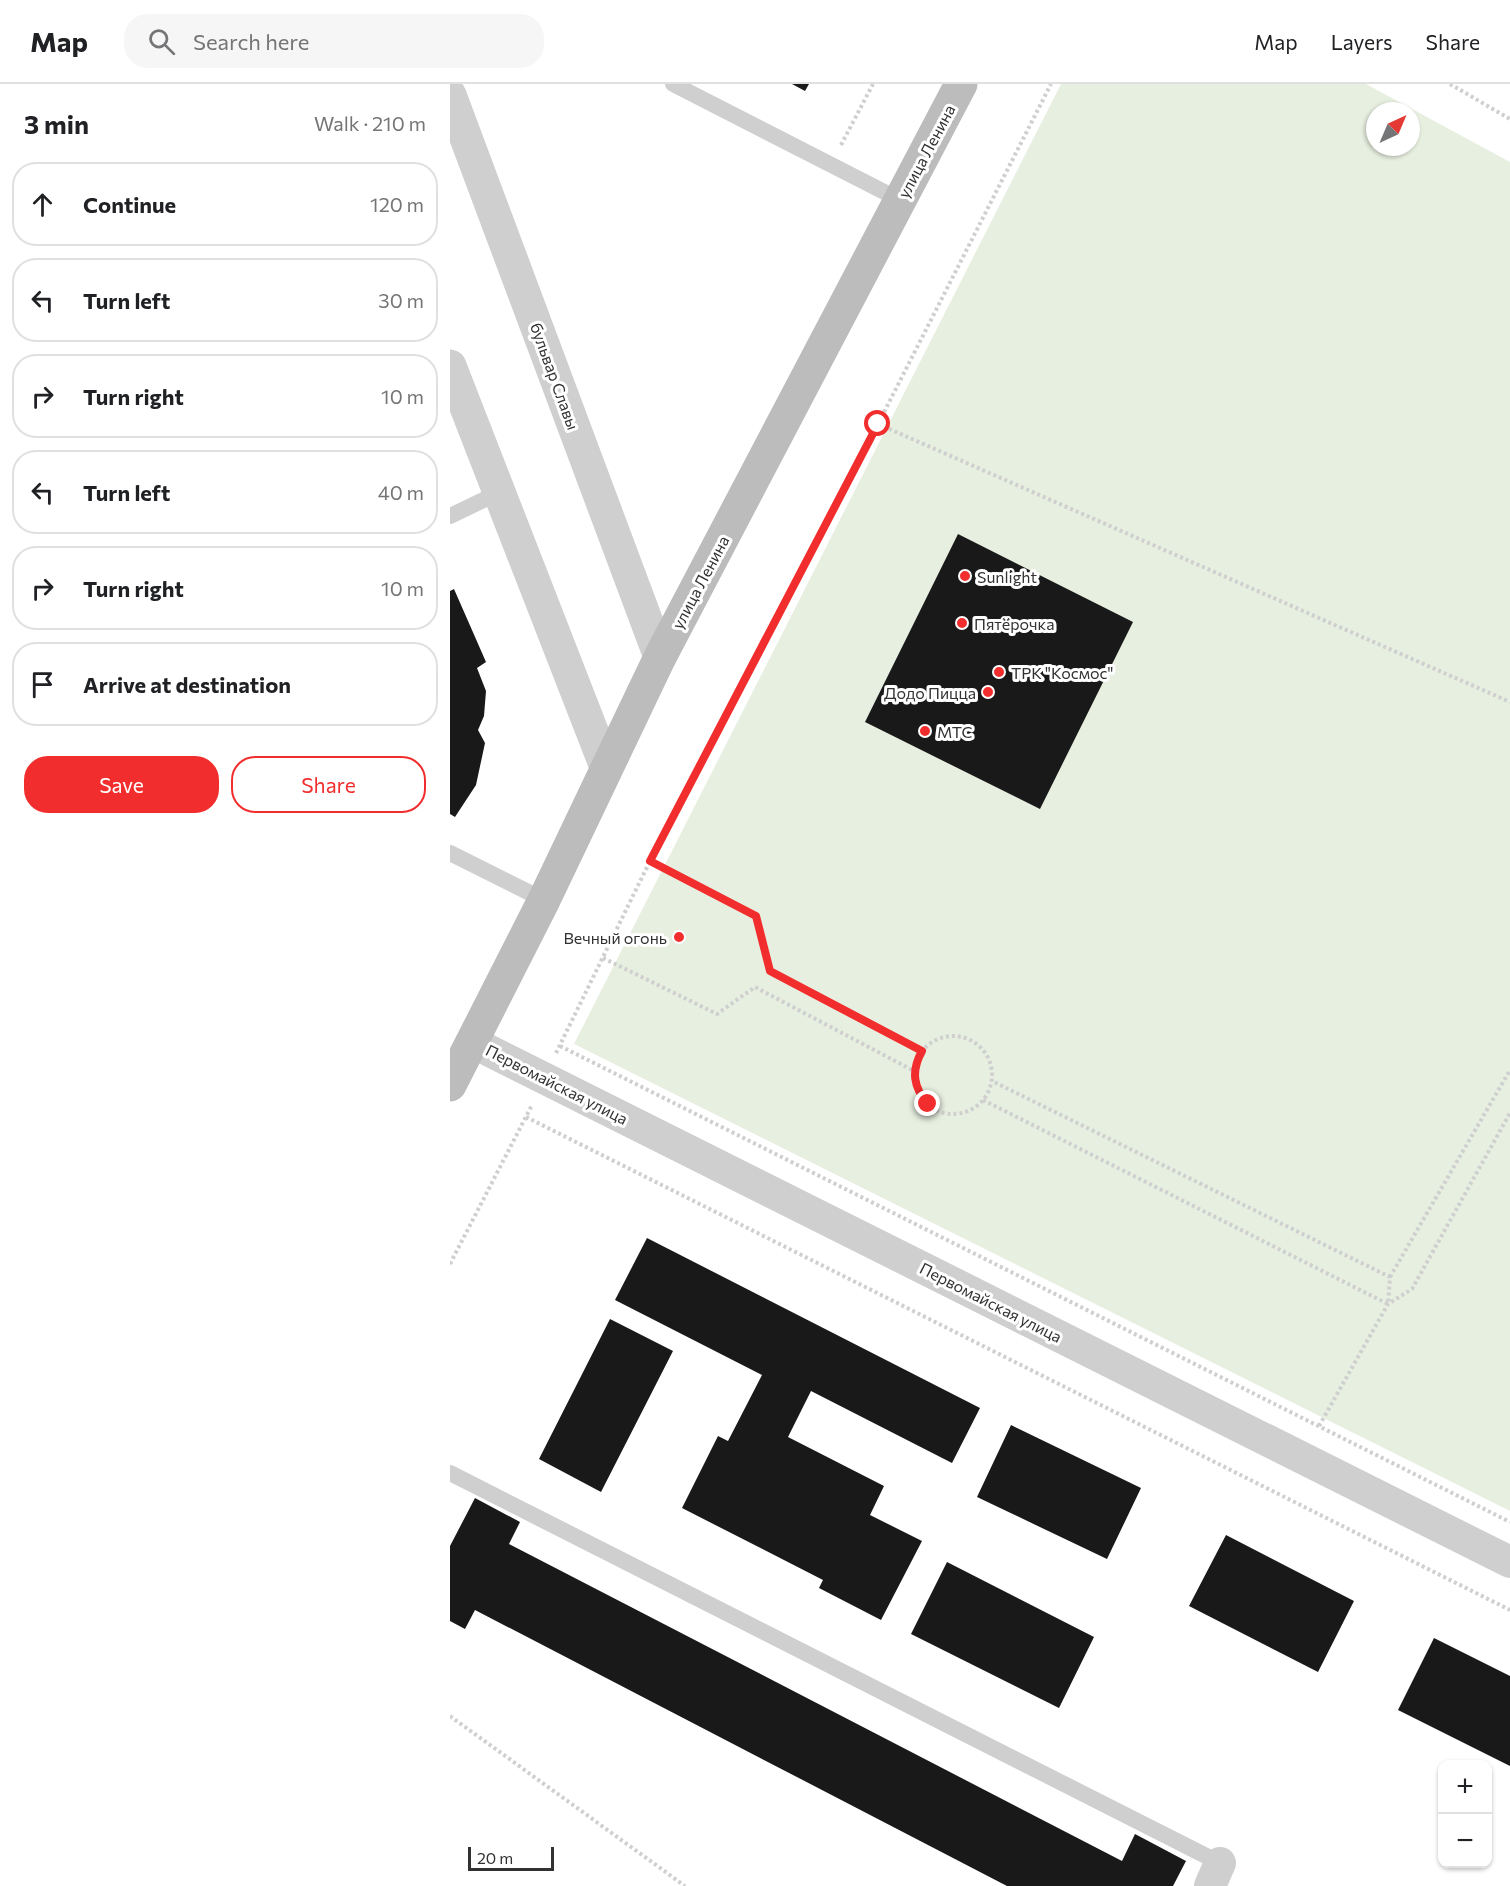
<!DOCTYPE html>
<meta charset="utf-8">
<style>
body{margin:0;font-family:Commissioner,sans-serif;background:#f6f6f6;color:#202124}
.controls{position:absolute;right:18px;bottom:18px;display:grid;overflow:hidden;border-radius:12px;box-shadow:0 2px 4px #0004}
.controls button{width:54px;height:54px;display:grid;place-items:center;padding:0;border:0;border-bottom:2px solid #e0e0e0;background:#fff;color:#202124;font:30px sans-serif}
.compass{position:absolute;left:916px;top:18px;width:54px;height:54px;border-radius:50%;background:#fff;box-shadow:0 2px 4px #0004;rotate:44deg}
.scale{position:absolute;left:18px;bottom:15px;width:86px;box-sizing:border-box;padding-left:6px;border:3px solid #323232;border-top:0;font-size:16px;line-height:21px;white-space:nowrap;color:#323232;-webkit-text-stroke:4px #fff;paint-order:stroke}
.stop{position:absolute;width:18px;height:18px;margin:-14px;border:4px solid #f12e2d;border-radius:50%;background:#fff}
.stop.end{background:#f12e2d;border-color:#fff;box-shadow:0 2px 6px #0008}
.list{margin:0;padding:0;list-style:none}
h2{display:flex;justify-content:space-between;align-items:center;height:78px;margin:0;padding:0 24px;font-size:26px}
h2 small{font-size:20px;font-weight:400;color:#757577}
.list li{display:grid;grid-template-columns:39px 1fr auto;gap:18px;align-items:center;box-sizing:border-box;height:84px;margin:0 12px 12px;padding:0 12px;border:2px solid #e0e0e0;border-radius:24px}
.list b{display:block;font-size:22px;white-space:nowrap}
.list em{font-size:20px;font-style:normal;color:#757577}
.actions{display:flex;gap:12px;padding:18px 24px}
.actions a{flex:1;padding:14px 0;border:2px solid #f12e2d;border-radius:24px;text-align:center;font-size:21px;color:#f12e2d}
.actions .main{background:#f12e2d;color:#fff}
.icon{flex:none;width:33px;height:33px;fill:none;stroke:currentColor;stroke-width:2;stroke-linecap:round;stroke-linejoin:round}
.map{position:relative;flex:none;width:1060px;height:1802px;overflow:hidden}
header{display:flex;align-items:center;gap:36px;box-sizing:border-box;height:84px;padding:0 30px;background:#fff;border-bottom:2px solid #e0e0e0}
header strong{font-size:28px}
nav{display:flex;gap:33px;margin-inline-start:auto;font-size:21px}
.search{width:420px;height:54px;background:#f6f6f6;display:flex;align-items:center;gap:15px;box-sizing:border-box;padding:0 21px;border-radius:24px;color:#757577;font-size:22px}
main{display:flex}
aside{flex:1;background:#fff}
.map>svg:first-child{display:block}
.green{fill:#e7efe0;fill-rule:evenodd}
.building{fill:#191919}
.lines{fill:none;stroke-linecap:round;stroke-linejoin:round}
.path{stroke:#cfcfcf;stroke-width:4;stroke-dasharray:3 3;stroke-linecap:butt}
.service{stroke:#cfcfcf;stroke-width:16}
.minor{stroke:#cfcfcf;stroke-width:32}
.tertiary{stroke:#cfcfcf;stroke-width:33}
.secondary{stroke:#bcbcbc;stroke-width:33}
.route{stroke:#f12e2d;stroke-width:8}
.poi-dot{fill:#f12e2d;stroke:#fff;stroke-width:2}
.labels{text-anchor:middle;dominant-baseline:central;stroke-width:6;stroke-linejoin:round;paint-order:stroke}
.street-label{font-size:16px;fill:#323232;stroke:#fff}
.poi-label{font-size:16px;fill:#323232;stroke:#fff;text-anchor:start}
</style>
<header>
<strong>Map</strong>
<div class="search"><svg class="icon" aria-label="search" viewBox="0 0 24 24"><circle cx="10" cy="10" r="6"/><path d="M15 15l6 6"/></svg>Search here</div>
<nav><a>Map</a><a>Layers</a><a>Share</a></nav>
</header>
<main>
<aside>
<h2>3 min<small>Walk · 210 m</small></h2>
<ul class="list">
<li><svg class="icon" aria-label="ahead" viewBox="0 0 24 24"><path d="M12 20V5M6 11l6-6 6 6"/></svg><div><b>Continue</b></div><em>120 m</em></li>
<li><svg class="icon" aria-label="left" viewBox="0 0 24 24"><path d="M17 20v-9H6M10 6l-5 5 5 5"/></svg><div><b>Turn left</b></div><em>30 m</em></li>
<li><svg class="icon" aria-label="right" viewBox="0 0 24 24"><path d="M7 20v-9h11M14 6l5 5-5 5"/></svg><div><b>Turn right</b></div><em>10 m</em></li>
<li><svg class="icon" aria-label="left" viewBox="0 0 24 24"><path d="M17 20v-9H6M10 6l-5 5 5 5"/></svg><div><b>Turn left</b></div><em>40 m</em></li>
<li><svg class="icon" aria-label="right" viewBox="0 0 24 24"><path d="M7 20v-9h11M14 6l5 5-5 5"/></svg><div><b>Turn right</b></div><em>10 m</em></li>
<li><svg class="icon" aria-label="arrive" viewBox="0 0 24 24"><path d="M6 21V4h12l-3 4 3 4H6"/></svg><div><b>Arrive at destination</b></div></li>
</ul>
<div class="actions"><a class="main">Save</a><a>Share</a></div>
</aside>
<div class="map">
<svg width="1060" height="1802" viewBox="0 0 1060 1802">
<rect width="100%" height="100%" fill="#fff"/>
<path class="green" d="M611 0H916L1060 78V1427L124 960ZM925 27H961V63H925Z"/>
<path class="building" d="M342 0H359L355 7Z
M508 450 683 538 590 725 415 638Z
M4 505 36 578 27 584 36 607 34 632 28 646 35 659 26 701 5 733 0 730V507Z
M197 1154 530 1324 502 1379 361 1307 338 1353 434 1402 420 1431 472 1457 431 1536 369 1504 373 1496 232 1424 268 1352 278 1357 312 1291 165 1216Z
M160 1235 223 1267 151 1408 89 1375Z
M561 1341 691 1404 657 1475 527 1413Z
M25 1414 70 1438 59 1460 672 1777 685 1750 736 1777 723 1802H557L25 1526 15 1545 0 1537V1462Z
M776 1451 904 1517 868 1588 739 1522Z
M497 1478 644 1553 609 1624 461 1550Z
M984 1554 1060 1592V1682L948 1626Z"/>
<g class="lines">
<path class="path" d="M1000 0 1060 35
M391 61 423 0
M428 340 1060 618
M200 777 306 832 320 887 472 967
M153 874 267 930 305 903 464 987
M464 991a39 39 0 1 1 78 0a39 39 0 1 1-78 0Z
M110 962 1060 1438
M106 969 200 777 428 340 601 0
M533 1016 938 1220 940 1193 542 997
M76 1033 1060 1526
M0 1180 82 1021
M940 1193 1060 986
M869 1342 938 1220 962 1205 1060 1029
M0 1632 235 1802"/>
<path class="service" d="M223 0 450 116
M0 432 48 409
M0 769 94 816
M0 1389 770 1779"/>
<path class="minor" d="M22 958 1060 1478
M760 1802 770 1779"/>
<path class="tertiary" d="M0 11 210 573
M0 282 156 683"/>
<path class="secondary" d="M0 1001 94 816 210 573 511 0"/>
</g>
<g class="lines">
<path class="route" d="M428 340 200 777 306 832 320 887 472 967C461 987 463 1003 478 1020"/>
</g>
<g class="poi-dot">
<circle cx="515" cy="492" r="6"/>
<circle cx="512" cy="539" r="6"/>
<circle cx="549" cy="588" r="6"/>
<circle cx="538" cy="608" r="6"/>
<circle cx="475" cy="647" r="6"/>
<circle cx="229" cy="853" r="6"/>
</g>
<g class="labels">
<g class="street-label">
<text transform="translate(476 67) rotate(-62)">улица Ленина</text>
<text transform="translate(105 292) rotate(70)">бульвар Славы</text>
<text transform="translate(250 498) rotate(-62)">улица Ленина</text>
<text transform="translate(107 1000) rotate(27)">Первомайская улица</text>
<text transform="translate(541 1218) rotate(27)">Первомайская улица</text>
</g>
<g class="poi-label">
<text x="527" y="492">Sunlight</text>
<text x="524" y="539">Пятёрочка</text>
<text x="561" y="588">ТРК "Космос"</text>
<text x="526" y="608" text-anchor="end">Додо Пицца</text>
<text x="487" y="647">МТС</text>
<text x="217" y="853" text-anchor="end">Вечный огонь</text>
</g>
</g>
</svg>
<div class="controls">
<button>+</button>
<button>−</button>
</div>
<svg class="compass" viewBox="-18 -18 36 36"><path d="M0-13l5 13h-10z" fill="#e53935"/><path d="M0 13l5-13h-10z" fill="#757577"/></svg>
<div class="scale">20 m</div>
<div class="stop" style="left:428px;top:340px"></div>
<div class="stop end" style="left:478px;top:1020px"></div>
</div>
</main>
